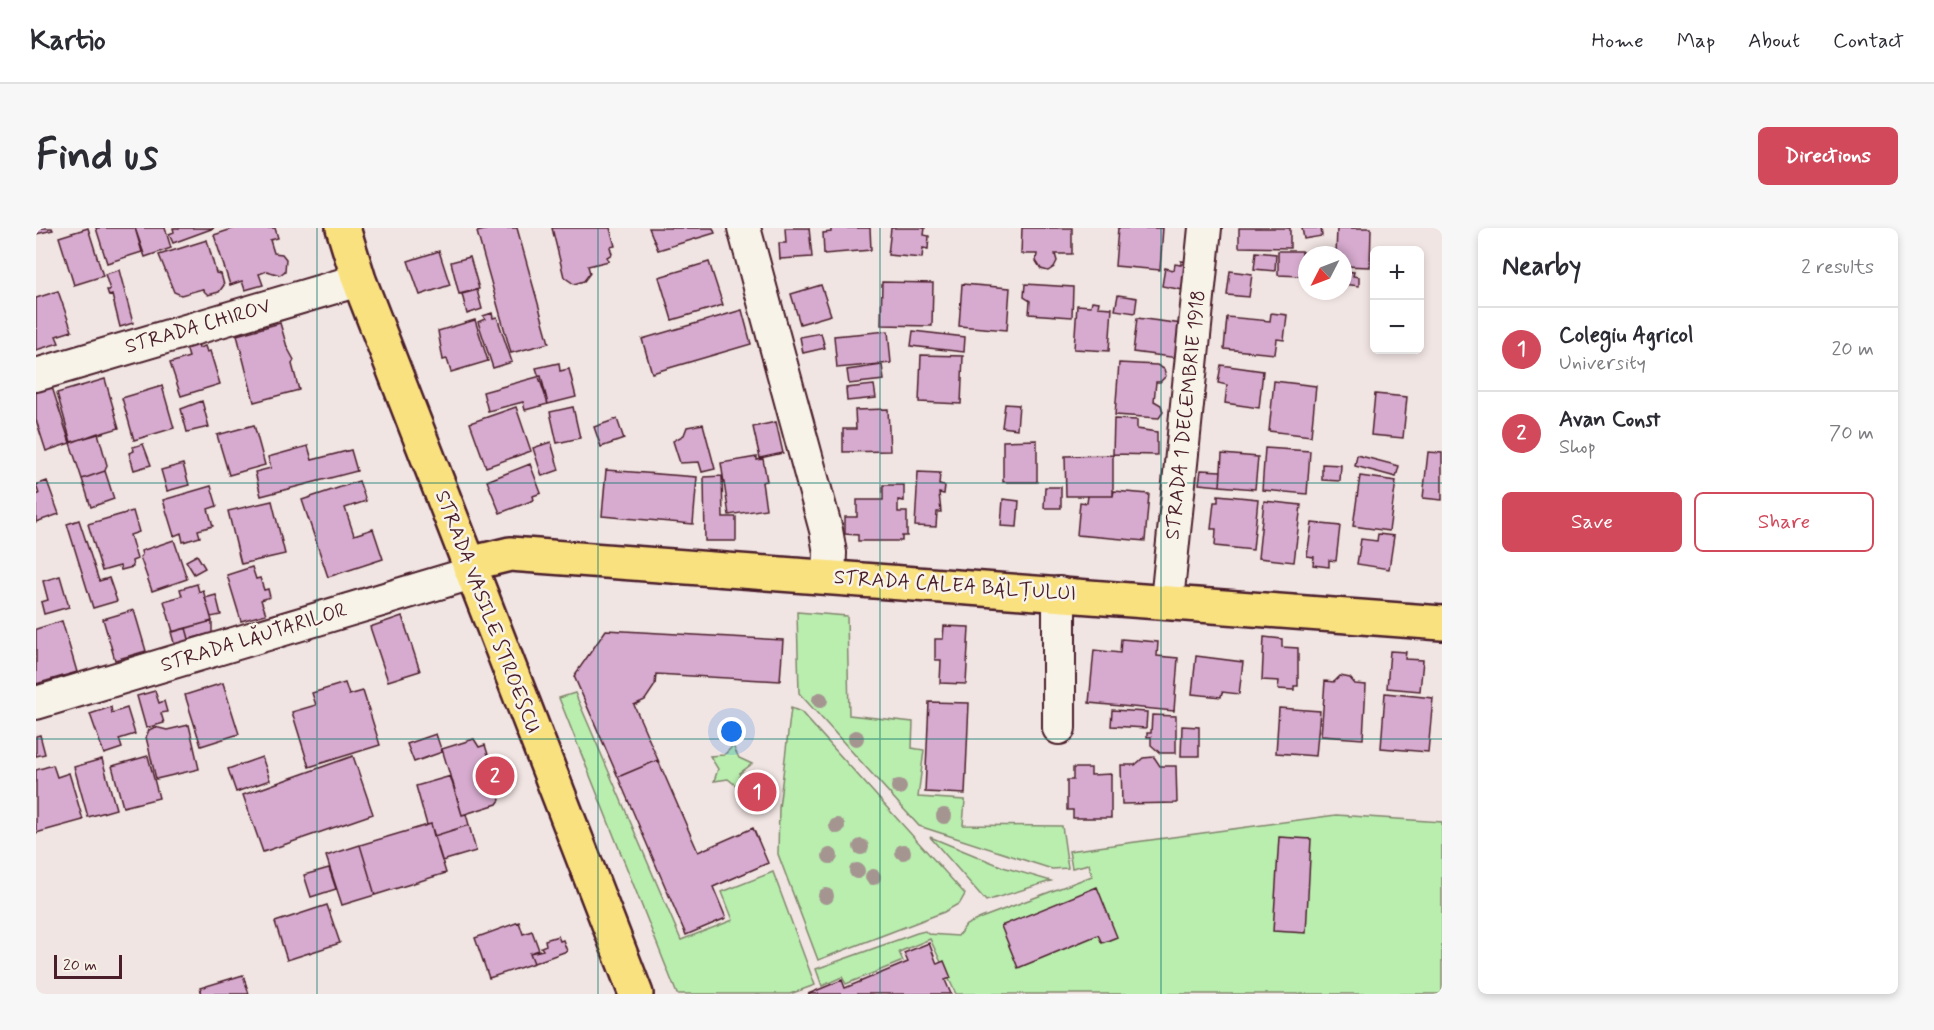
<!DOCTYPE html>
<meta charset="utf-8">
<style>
body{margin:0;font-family:Mynerve,sans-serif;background:#f7f7f7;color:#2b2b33}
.controls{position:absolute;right:18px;top:18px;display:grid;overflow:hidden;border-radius:9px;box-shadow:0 3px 9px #0003}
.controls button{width:54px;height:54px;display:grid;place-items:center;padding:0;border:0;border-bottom:2px solid #e1e1e2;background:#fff;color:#2b2b33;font:30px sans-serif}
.compass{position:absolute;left:1262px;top:18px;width:54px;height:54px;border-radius:50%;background:#fff;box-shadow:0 3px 9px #0003;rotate:228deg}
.scale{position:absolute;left:18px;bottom:15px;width:68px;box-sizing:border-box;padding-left:6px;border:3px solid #4a1f2b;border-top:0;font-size:16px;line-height:21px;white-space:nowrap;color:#4a1f2b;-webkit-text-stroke:4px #f7f3e8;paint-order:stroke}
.you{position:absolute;left:696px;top:504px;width:21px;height:21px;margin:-15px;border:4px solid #fff;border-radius:50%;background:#1a73e8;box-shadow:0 0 0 9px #1a73e833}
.badge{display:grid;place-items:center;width:39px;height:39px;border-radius:50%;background:#d1495b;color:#fff;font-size:20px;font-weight:700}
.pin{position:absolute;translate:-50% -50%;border:3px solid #fff;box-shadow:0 2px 6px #0006}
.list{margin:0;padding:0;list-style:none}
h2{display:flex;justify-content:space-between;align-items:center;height:78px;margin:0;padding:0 24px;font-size:26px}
h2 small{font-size:20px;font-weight:400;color:#7c7c81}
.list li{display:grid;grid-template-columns:39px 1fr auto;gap:18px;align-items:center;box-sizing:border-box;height:84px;padding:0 24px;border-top:2px solid #e1e1e2}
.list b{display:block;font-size:22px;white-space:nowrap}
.list p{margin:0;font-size:20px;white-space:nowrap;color:#7c7c81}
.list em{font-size:20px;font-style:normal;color:#7c7c81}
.actions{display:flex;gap:12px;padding:18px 24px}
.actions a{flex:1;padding:14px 0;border:2px solid #d1495b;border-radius:9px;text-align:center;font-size:21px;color:#d1495b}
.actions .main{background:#d1495b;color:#fff}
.map{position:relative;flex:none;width:1406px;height:766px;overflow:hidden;border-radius:9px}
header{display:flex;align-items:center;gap:36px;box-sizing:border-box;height:84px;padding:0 30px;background:#fff;border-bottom:2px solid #e1e1e2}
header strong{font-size:28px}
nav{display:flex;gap:33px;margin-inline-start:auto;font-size:21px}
.intro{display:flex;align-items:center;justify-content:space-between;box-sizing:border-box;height:144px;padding:0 36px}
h1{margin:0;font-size:42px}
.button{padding:15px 27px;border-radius:9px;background:#d1495b;color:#fff;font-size:21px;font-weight:700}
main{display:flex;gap:36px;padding:0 36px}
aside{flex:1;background:#fff;border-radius:9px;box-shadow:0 3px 9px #0003}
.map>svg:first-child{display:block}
.green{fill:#b9eeaf;stroke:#82866d;stroke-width:1.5}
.building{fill:#d7abcf;stroke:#4a1f2b;stroke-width:1.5}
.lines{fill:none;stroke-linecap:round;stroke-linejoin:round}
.minor-casing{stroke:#4a1f2b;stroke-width:36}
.major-casing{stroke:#4a1f2b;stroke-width:38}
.minor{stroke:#f7f3e8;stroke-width:32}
.major{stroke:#fae180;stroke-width:33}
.tree{fill:#a59590}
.grid{fill:none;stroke:#0f766e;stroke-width:1.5;stroke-opacity:0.55}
.labels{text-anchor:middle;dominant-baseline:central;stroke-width:5;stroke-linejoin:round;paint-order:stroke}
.street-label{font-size:20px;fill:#4a1f2b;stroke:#f7f3e8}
</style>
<header>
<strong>Kartio</strong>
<nav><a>Home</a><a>Map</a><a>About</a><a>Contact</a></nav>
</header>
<div class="intro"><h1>Find us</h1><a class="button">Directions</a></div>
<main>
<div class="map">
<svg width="1406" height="766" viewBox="0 0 1406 766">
<rect width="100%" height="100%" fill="#f1e5e3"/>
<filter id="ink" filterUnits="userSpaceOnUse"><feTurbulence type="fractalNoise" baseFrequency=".0167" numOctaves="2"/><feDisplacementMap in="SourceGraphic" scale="12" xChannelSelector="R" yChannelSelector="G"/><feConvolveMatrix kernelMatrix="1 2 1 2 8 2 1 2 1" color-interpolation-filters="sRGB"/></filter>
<g filter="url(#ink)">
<path class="green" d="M761 384 811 388 813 487 877 494 876 520 888 522 882 569 929 572 927 597 1026 598 1032 640 1016 641 883 598 763 465Z
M539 465 645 712 697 692 686 664 737 644 779 757 754 766H641L523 470Z
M755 480 765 484 929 666 924 675 908 684 782 732 742 626 743 580Z
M697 518 703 530 716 536 704 545 702 559 692 551 678 553 682 541 674 528 688 527Z
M1300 587 1406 594V766H920L894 711 863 724 867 733 810 756 806 749 786 758 780 741 881 705 889 703 892 706 922 708 930 697 945 690 1056 648 1053 636 1036 640 1033 623Z
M894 609 967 639 1015 653 950 673Z"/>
<path class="building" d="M0 0H16L17 2 0 6Z
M52 0 67 48 38 57 23 9Z
M60 0H99L106 24 71 35Z
M99 0H129L135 20 109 29Z
M137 0H178L137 15 133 6 138 4Z
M199 0H239L242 10 234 12 238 25 246 26 250 31 249 43 244 47 231 43 223 46 227 57 209 62 206 53 194 57 178 7Z
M456 0H481L513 115 475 125 441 4Z
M516 0H574L579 18 574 19 576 26 571 29 573 33 552 38 554 45 548 53 538 56 528 49Z
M613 0H677L679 5 622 22Z
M749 0H773L776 29 744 31 743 15H750Z
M795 0H834L835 22 788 26 787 5 795 4Z
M855 0H889L888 7 893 8 892 21 887 20 886 30 852 27Z
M986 0H1036V26H1019L1021 33 1018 39 1012 43 1005 41 1000 33 1001 26H985Z
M1082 0H1127L1124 42 1079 38Z
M1203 0H1254V20L1203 19Z
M1266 0H1285L1286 8 1268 11Z
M1301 0H1335L1334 39 1307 38V27H1300Z
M171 12 180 45 185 46 188 57 183 64 172 67 166 61 145 67 138 64 123 27Z
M403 23 414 57 384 67 372 33Z
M1242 23H1266V48L1242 47Z
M1220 24 1240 26 1239 43 1218 41Z
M434 29 443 61 423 66 415 34Z
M1145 33 1157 34 1152 63 1126 58 1129 40 1138 42 1139 36 1145 37Z
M673 34 687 77 636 92 623 49Z
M83 42 97 95 84 99 76 67 73 68 71 62H74L69 46Z
M1194 43 1216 46 1213 69 1191 67Z
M1307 43 1318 44 1317 48 1323 49V58L1307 56Z
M846 54 897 55 896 98 845 97Z
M926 56 974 60 971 102 923 98Z
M989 56 1037 59 1036 89 993 86 994 73 988 69Z
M785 57 795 87 764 96 755 66Z
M441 62 446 81 431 86 426 66Z
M22 63 36 103 20 108 23 115 0 122V70Z
M1082 67 1101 70 1099 85 1079 82Z
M1056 73 1063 74 1062 79 1076 80 1073 123 1038 121 1041 77 1055 78Z
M706 82 715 116 616 145 606 111Z
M456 85 457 90 461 89 476 134 457 140 442 94 449 91 447 88Z
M1235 85 1251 87 1248 112 1241 111 1239 126 1188 121 1191 89 1234 93Z
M1101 90 1146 96 1142 130 1097 124Z
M439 92 452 133 415 144 411 131 407 132 402 103Z
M244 95 251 119 258 132 256 136 263 162 218 174 201 107Z
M852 103 855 135 801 140 798 108Z
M877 103 929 109 928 124 875 118Z
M785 105 789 120 767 125 764 109Z
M162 115 163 120 169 118 171 124 174 123 184 156 145 168 134 135 153 129 150 119Z
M885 127 927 128 925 176 883 174Z
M523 135 524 143 533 141 540 169 512 176 500 140Z
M1083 135 1121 137 1128 141 1130 148 1124 154H1120L1118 173 1125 177 1127 184 1123 190 1079 187Z
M846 137 848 152 813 156 811 142Z
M1185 137 1227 143 1223 180 1189 175 1191 157 1182 155Z
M505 148 512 176 489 182 487 174 452 183 447 164Z
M69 151 83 200 35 214 21 165Z
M1238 153 1280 158 1275 208 1233 203Z
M838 157 840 170 811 173 810 160Z
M126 158 138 200 98 212 86 170Z
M16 159 34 215 10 223 0 192V164Z
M1339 166 1371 169 1367 210 1335 207Z
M166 173 173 199 151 204 145 181Z
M969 176 983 177 981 201 966 199Z
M480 179 495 223 450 239 434 195Z
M537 179 544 210 521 215 514 184Z
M852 181 854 223 807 224V201H820L819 182Z
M581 191 588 211 565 219 558 199Z
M1078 191 1101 192V201L1121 204V227L1077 226Z
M740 194 747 225 724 230 717 199Z
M667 196 679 241 666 244 663 234 644 235 637 213 648 207 651 199Z
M218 197 229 237 193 247 181 207Z
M62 205 71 237 69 243 46 251 34 215Z
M1001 212V254H967V213Z
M515 214 523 242 506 248 497 220Z
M107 216 115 237 98 242 93 225 98 223 97 219Z
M272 218 276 232 315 222 321 243 225 268 219 244 235 240 232 229Z
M1229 220 1274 223 1271 266 1226 262Z
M1392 224 1406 225V272L1387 270Z
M1186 226 1222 229 1219 261 1184 258Z
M1077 227V268H1030L1029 228Z
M1321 227 1363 238 1360 249 1319 238Z
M721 229V232L727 231 731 253 726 254 730 281 693 287 685 235Z
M147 236 153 257 131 263 125 242Z
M494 236 505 265 497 268 498 272 464 285 451 253Z
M1286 236 1305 237 1304 253 1286 252Z
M570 242 661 249 657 296 566 288Z
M1165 242 1185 243 1184 258 1163 256Z
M69 243 78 271 55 279 46 251Z
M882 244 904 245 903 257 909 258 908 266 903 265 905 284H901L900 299 879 298Z
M686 248 687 289H700V313H669L668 249Z
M1324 248 1360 253 1353 303 1317 298Z
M11 253 23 286 0 294V267L3 266 0 257Z
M323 253 330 273 309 280 318 307 337 301 347 331 292 349 266 272Z
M847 257H868V273L862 272V284H871V308H866V313H822V307L809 306V289H821V272H847Z
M175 258 181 278 172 281 177 298 162 302 164 309 147 314 145 305 138 308 127 272Z
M1009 259H1025V280H1008Z
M1078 263 1113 266 1109 313 1041 307 1044 274 1051 275 1052 268H1077Z
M1182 267 1222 271 1217 322 1179 318 1180 301H1175L1178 274H1182Z
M967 271 983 273 981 299 965 298Z
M236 273 249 326 205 336 192 283Z
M1228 273 1265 277 1258 334 1222 330Z
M97 283 103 304 94 307 101 331 96 333 97 339 85 342 84 338 66 343 52 296Z
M43 292 63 353 73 350 81 373 57 380 31 296Z
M1276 295 1304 298 1300 333 1293 332V339L1277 337 1278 329 1271 328Z
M1342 306 1358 308 1353 341 1321 336 1325 311 1341 313Z
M138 312 151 351 116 363 104 329 106 327 105 323Z
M161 327 169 340 158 346 150 333Z
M216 339 220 351 224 350 228 362 232 361 234 369 225 372 230 386 205 393 191 347Z
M24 348 33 379 8 386 5 374 12 372 7 353Z
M161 356 163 364 167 362 176 393 137 404 128 373 146 368 144 361Z
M180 367 185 387 175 389 169 370Z
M98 382 110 423 79 432 67 391Z
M366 388 384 443 352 453 334 399Z
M26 393 41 444 0 456V401Z
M176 393V405L153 411 150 400Z
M908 398 933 399 930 456 904 455 905 432H899V411H907Z
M150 400 155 418 140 422 135 404Z
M570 402 747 412 744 453 620 446 619 457 609 472 598 477 622 532 582 549 538 448Z
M1228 409 1246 411V419L1262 420V458H1258V462L1242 461 1243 453 1226 452Z
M1085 411 1122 414 1121 428 1142 430 1138 483 1053 475 1058 422 1084 425Z
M1354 423 1370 424 1369 431 1387 432 1384 463 1351 460Z
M1160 428 1207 434 1203 466 1186 464 1185 469 1156 466Z
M1304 448 1314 450 1319 456 1330 457 1327 511 1285 508 1289 453 1298 454Z
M187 455 203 506 165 518 149 467Z
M309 455 313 467 327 463 344 517 273 539 256 484 280 477 276 465Z
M119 463 123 475 128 473 131 484 125 485 128 495 110 500 101 468Z
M1349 465 1397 470 1392 524 1345 520Z
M893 474 933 475 929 566 889 564Z
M75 479 76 485 91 480 99 506 83 511 86 520 68 526 54 486Z
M1243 480 1284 483 1280 528 1240 525Z
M1076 482 1111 484 1110 500 1075 498Z
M1116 487 1140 488V525H1124L1115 517V509H1111V505H1115Z
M153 497 163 541 120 551 110 509 113 502 119 499 131 502Z
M1146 498 1163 499V528H1145Z
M400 506 406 524 378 534 371 516Z
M4 507 9 526 0 528V508Z
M438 511 443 519 449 517 454 533 450 534 464 572 461 576 426 587 406 521Z
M112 528 123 570 87 579 76 538Z
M317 528 337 586 227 624 207 567Z
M226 529 234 552 200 564 192 541Z
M1118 529 1124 538H1140L1141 575 1086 576 1085 537H1099L1107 530Z
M66 531 80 581 52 589 38 539Z
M622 532 662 624 717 600 732 635 677 659 690 690 650 707 582 549Z
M17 537 21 549 33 545 47 592 0 605V542Z
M1037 540H1055V547L1075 546V590H1037V582H1031V552H1037Z
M415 548 426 587 430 586 433 597 398 608 395 596 391 597 380 558Z
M395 596 410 645 339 667 324 617Z
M433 597 440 623 406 633 398 608Z
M1243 609 1275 611 1270 705 1237 703Z
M324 617 339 667 306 677 290 628Z
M293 640 300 661 275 669 268 647Z
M1061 659 1081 709 1066 715 1062 707 982 740 965 698Z
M291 677 304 715 251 732 239 694Z
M483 694 487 706 496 703 503 722 494 725 498 735 453 750 439 710Z
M522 708 524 713 527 712 531 723 498 735 494 725 507 722 505 719 510 717 509 712Z
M893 715 901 736 908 733 915 750 909 752 915 766H772L806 752 809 760 872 734 868 725Z
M207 747 213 766H166L164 760Z"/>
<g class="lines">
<defs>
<path id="minor" d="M708 0 790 302 794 325 793 349
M0 147 323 52
M1023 365V500
M1131 373 1169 0
M0 475 436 345"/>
<path id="major" d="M307 0 323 52 600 766
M433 336 474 326 1406 395"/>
</defs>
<use href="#minor" class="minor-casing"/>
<use href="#major" class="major-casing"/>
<use href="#minor" class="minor"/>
<use href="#major" class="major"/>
</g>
<g class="tree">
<circle cx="784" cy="472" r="8"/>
<circle cx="820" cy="510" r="8"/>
<circle cx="863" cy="559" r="8"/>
<circle cx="908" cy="588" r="8"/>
<circle cx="801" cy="598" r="8"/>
<circle cx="825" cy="619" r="8"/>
<circle cx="867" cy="624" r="8"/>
<circle cx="794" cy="628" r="8"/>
<circle cx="821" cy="643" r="8"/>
<circle cx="837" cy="649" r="8"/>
<circle cx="790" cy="668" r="8"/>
</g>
</g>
<path class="grid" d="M281 0V766M562 0V766M844 0V766M1125 0V766M0 255H1406M0 511H1406"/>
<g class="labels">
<g class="street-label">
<text transform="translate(162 99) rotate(-16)">STRADA CHIROV</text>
<text transform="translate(1150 187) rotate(-84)">STRADA 1 DECEMBRIE 1918</text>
<text transform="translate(919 358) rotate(4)">STRADA CALEA BĂLȚULUI</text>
<text transform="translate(451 384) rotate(69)">STRADA VASILE STROESCU</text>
<text transform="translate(218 410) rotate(-17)">STRADA LĂUTARILOR</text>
</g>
</g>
</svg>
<div class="controls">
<button>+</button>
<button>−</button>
</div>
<svg class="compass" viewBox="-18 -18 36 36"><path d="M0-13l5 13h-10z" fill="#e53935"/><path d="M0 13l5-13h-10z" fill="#7c7c81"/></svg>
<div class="scale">20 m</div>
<div class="you"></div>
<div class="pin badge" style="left:721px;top:564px">1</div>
<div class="pin badge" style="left:459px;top:548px">2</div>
</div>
<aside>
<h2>Nearby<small>2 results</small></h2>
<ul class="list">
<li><span class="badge">1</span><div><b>Colegiu Agricol</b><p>University</p></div><em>20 m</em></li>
<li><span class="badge">2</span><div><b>Avan Const</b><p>Shop</p></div><em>70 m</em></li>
</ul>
<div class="actions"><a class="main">Save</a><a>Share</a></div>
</aside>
</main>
